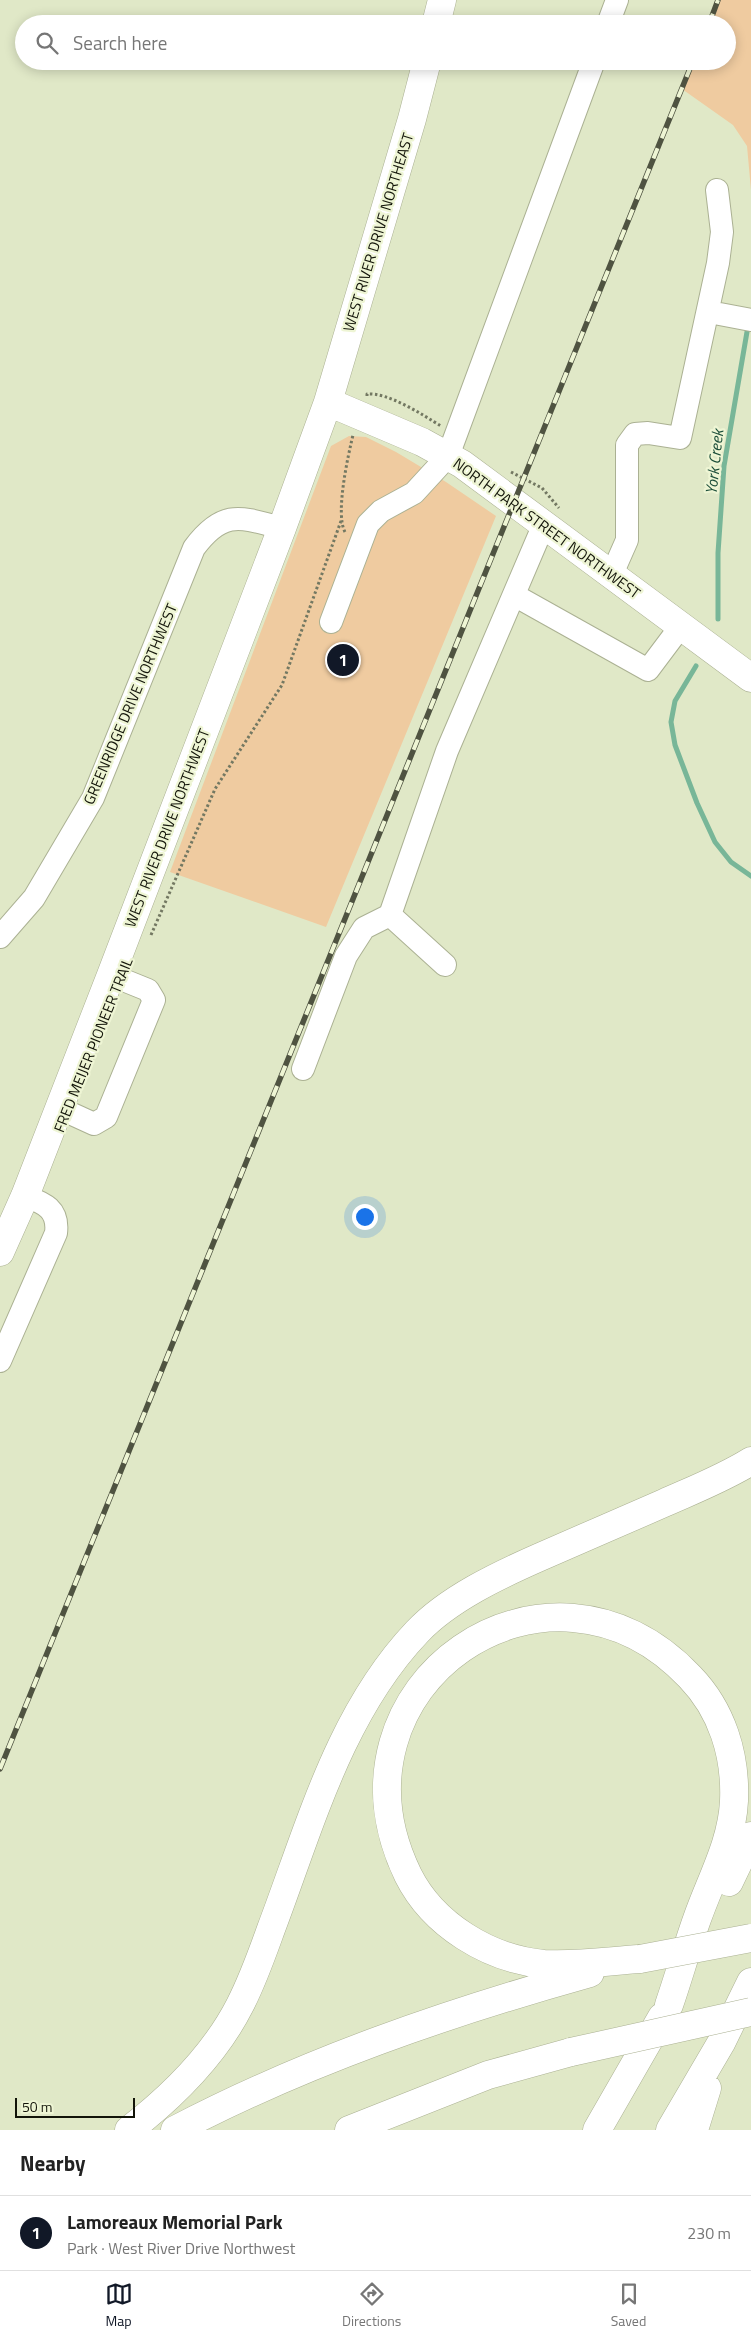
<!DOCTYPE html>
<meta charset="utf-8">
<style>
body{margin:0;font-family:"Titillium Web",sans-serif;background:#f2f2f2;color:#222}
.scale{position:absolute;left:15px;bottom:12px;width:120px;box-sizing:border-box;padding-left:5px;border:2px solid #121409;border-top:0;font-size:14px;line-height:18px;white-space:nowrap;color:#121409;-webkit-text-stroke:4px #eef5d4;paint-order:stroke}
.you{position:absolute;left:364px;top:1216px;width:18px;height:18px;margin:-12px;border:4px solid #fff;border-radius:50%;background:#1a73e8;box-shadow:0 0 0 8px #1a73e833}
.badge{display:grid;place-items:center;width:32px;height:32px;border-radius:50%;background:#111827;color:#fff;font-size:16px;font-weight:700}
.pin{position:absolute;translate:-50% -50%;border:2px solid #fff;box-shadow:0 1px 5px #0006}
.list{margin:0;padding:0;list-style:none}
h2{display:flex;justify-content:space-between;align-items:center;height:65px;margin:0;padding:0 20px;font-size:21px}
h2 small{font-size:16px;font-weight:400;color:#767676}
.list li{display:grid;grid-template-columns:32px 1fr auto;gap:15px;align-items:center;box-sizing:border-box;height:75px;padding:0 20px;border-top:1px solid #e0e0e0}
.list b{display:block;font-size:19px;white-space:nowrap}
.list p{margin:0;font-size:16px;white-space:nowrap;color:#767676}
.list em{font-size:16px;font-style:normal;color:#767676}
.icon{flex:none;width:28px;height:28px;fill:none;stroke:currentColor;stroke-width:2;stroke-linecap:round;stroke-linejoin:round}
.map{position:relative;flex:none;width:751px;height:2130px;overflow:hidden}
.search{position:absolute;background:#fff;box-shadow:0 2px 12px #0003;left:15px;right:15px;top:15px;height:55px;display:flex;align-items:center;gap:12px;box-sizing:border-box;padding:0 18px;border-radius:28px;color:#767676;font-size:19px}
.sheet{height:140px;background:#fff}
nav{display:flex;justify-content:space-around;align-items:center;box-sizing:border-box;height:70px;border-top:1px solid #e0e0e0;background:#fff;font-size:14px;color:#767676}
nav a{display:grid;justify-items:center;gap:2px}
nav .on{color:#111827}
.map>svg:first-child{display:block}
.green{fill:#efcba0}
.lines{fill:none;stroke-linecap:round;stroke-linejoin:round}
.stream{stroke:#78b698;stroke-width:5}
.minor-casing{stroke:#abb193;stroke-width:24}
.major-casing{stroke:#abb193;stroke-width:29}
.highway-casing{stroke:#abb193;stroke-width:29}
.path{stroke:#737862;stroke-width:3;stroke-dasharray:2.5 2.5;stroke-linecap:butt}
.minor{stroke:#fff;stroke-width:22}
.major{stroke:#fff;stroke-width:28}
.highway{stroke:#fff;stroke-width:28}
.rail-casing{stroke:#4f5341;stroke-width:5.5}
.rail{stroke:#eef5d4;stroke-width:4;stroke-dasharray:11;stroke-linecap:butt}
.highway-bridge-casing{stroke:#abb193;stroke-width:29;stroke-linecap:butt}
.highway-bridge{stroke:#fff;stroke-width:28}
.labels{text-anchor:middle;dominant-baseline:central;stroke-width:4.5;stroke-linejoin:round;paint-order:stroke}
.street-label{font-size:15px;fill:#121409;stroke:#eef5d4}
.water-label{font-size:16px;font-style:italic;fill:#1d4f3a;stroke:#eef5d4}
</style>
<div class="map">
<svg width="751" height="2130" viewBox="0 0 751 2130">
<rect width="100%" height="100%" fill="#e0e8c7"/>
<path class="green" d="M718 0H751V190L747 146 733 125 682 89 693 61H727V24H709Z
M349 436 366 437 396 452 446 482 496 516 326 927 170 872 331 446Z"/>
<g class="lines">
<path class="stream" d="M718 619V553L724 466 748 326
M696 666 675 701 671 722 675 745 697 803 715 842 731 862 751 876"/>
<defs>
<path id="minor" d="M608 24 617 0
M709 312 751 320
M612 574 627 540V445L635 434 648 433 680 438 718 263 722 232 717 190
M514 595 648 670 681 626
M331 622 368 524 381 511 414 493 448 456 594 61
M0 937 34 898 93 798 194 548C223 509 240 517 282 528
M445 965 390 915 447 751 544 524
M303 1069 346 956 364 928 390 915
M59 1108 94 1124 106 1117 154 1000 148 990 111 975
M0 1361 56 1233C59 1209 44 1203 25 1196"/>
<path id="major" d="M436 24 442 0
M328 402 422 442 462 464 751 678
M0 1252 25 1196 111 975 282 528 328 402 412 119 427 61"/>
<path id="highway" d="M729 1882 751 1836
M640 1959C609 1961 576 1966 544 1964 489 1959 433 1925 408 1875 316 1685 549 1527 690 1677 722 1710 736 1755 734 1801 732 1843 711 1879 697 1919 687 1947 679 1976 669 2005
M129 2130C173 2096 215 2054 240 2005 253 1980 262 1954 271 1929 310 1826 340 1713 417 1632 448 1599 499 1575 540 1557 581 1539 623 1521 664 1503 693 1490 724 1478 751 1461
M175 2130C307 2061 447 2013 590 1973
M349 2130 488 2075 571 2052
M597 2130 662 2017
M670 2130 721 2043 751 1982
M694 2130 707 2088"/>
</defs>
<use href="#minor" class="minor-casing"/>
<use href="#major" class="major-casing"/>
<use href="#highway" class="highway-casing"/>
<path class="path" d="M367 396V394C388 392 423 415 441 426
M511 472 542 488 559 508
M345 532C335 514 348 456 353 435
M151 935 215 789 282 685 341 521"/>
<use href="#minor" class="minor"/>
<use href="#major" class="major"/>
<use href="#highway" class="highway"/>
<defs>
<path id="rail" d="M709 24 718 0
M0 1769 693 61"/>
</defs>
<use href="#rail" class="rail-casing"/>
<use href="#rail" class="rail"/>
<defs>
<path id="highway-bridge" d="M640 1959 751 1938
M571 2052 751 2012"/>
</defs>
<use href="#highway-bridge" class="highway-bridge-casing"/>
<use href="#highway-bridge" class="highway-bridge"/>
</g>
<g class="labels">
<g class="street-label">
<text transform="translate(378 232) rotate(-73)">WEST RIVER DRIVE NORTHEAST</text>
<text transform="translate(547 528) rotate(36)">NORTH PARK STREET NORTHWEST</text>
<text transform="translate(130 704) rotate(-67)">GREENRIDGE DRIVE NORTHWEST</text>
<text transform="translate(167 828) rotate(-69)">WEST RIVER DRIVE NORTHWEST</text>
<text transform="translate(93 1045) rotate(-68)">FRED MEIJER PIONEER TRAIL</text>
</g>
<g class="water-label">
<text transform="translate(714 462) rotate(-84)">York Creek</text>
</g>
</g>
</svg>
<div class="scale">50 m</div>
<div class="you"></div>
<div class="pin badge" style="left:343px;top:660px">1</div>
<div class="search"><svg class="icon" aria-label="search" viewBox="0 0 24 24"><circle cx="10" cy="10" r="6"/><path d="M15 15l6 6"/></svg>Search here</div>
</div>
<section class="sheet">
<h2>Nearby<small></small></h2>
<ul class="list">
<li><span class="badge">1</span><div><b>Lamoreaux Memorial Park</b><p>Park · West River Drive Northwest</p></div><em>230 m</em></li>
</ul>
</section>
<nav>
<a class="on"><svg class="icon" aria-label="map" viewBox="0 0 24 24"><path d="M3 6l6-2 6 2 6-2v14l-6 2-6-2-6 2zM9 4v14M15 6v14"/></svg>Map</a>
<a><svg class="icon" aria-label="directions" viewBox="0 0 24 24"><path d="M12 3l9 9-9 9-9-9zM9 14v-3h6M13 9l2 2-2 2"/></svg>Directions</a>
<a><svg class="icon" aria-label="saved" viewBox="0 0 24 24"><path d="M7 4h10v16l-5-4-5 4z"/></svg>Saved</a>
</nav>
